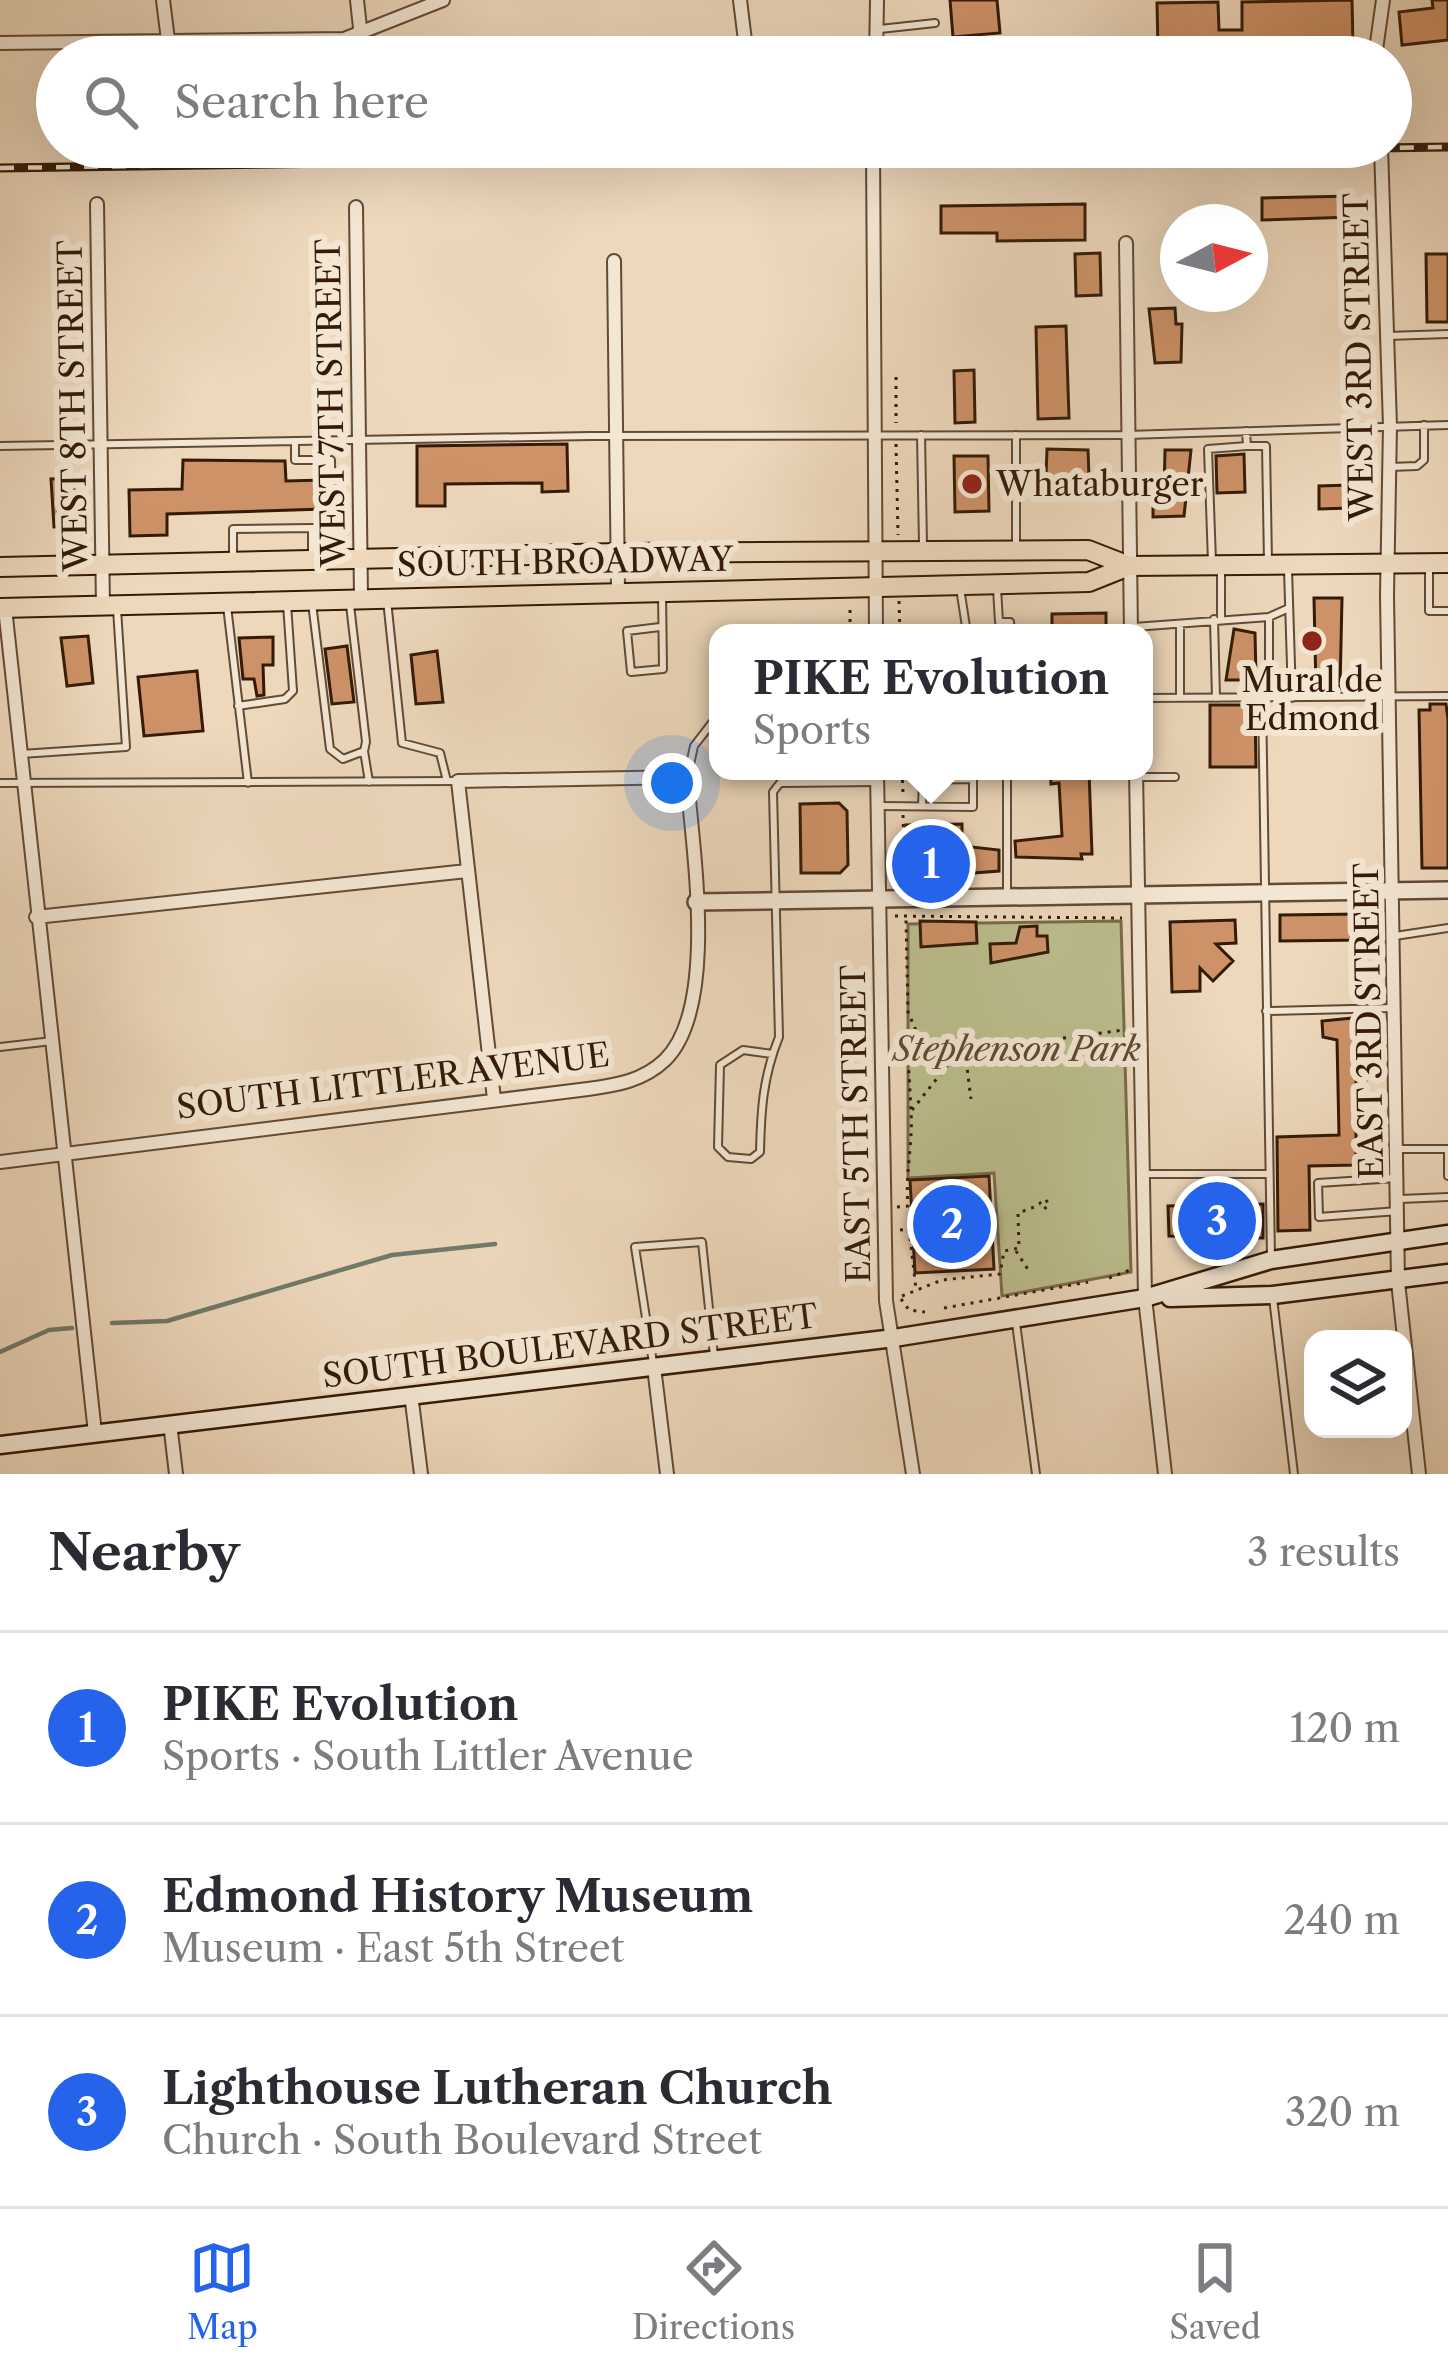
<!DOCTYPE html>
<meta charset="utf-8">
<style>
body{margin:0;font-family:"Libre Caslon Text",serif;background:#f7f7f7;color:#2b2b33}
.controls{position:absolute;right:36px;bottom:36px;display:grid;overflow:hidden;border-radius:24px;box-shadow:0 12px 48px #0002}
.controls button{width:108px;height:108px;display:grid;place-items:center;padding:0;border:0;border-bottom:3px solid #e1e1e2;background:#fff;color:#2b2b33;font:60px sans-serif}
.compass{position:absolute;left:1160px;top:204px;width:108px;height:108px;border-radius:50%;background:#fff;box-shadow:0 12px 48px #0002;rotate:83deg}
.you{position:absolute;left:672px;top:783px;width:42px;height:42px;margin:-30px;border:9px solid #fff;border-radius:50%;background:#1a73e8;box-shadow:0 0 0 18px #1a73e833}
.badge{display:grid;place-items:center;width:78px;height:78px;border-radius:50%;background:#2563eb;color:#fff;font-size:39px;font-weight:700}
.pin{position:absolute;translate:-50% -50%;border:6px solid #fff;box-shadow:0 3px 12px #0006}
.popup{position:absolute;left:709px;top:624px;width:444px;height:156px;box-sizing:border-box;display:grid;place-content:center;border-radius:24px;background:#fff;filter:drop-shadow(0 3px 9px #0005);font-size:39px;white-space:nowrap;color:#7c7c81}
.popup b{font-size:45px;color:#2b2b33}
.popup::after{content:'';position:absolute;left:50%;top:100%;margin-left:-24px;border:24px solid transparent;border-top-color:#fff}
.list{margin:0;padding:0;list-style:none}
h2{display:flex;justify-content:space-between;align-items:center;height:156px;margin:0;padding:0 48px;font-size:51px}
h2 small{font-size:39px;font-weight:400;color:#7c7c81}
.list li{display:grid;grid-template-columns:78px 1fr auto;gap:36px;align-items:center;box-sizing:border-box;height:192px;padding:0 48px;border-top:3px solid #e1e1e2}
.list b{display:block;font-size:45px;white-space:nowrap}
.list p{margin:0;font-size:39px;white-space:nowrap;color:#7c7c81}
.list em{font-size:39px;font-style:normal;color:#7c7c81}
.icon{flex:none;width:66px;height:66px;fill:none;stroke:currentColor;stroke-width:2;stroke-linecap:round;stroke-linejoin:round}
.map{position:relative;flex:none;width:1448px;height:1474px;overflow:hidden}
.search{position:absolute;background:#fff;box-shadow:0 12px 48px #0002;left:36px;right:36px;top:36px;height:132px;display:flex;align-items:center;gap:30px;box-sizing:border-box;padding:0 42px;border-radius:66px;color:#7c7c81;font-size:45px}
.sheet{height:732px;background:#fff}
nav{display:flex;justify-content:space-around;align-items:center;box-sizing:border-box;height:168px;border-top:3px solid #e1e1e2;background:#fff;font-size:33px;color:#7c7c81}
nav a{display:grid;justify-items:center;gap:6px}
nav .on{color:#2563eb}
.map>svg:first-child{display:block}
.green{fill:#bcbe8e;stroke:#786c4a;stroke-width:3}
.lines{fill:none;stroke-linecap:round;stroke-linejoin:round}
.stream{stroke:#717a6b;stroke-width:4.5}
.building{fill:#ce9268;stroke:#341b07;stroke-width:3}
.service-casing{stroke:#624a34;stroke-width:10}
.minor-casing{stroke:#624a34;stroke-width:16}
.tertiary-casing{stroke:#624a34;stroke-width:20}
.secondary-casing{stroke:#341b07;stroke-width:21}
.primary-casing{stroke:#341b07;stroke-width:22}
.path{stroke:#341b07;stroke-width:3;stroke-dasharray:3 6;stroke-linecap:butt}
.service{stroke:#f3e6d3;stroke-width:6}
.minor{stroke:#f3e6d3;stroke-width:12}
.tertiary{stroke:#f3e6d3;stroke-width:15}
.secondary{stroke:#f3e6d3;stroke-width:16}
.primary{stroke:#edd8bc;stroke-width:18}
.rail-casing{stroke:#341b07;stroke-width:9}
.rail{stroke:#f3e6d3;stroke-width:4.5;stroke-dasharray:14;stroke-linecap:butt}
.poi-dot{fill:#8f2418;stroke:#f3e6d3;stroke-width:4.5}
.labels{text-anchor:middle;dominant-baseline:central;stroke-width:12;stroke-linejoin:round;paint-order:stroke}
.street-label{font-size:33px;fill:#341b07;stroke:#f3e6d3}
.poi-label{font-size:33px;fill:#341b07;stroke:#f3e6d3;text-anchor:start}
.park-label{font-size:33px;font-style:italic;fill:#5d4c30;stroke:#f3e6d3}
</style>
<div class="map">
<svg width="1448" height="1474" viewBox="0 0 1448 1474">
<rect width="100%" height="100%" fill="#edd8bc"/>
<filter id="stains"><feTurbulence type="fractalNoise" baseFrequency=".00167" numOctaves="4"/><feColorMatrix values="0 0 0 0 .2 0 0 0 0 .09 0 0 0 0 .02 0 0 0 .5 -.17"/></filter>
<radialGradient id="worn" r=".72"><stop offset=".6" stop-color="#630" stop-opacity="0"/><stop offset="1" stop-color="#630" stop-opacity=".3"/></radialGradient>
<path class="green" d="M1121 921 1131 1272 1002 1296 994 1173 908 1178V924Z"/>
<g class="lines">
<path class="stream" d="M112 1323 167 1321 392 1255 495 1244
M0 1352 49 1330 72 1328"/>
</g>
<path class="building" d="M950 0H997L1000 33 953 37Z
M1352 0 1353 46 1158 50 1157 3 1218 2 1219 30H1242V2Z
M1432 0H1448V40L1402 45 1399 12 1433 8Z
M1352 196 1353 217 1262 220V198Z
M1085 204V240L997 241V233H941V206Z
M1100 253 1101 295 1076 296 1075 254Z
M1426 254H1448V322H1427Z
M1175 308 1176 324H1182L1181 362 1155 363 1149 309Z
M1066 326 1069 418 1038 419 1036 327Z
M974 370 975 422 955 423 954 371Z
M567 444 568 491 542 492V483L445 484V506H417V446Z
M1047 449 1088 450 1089 477H1046Z
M1165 450H1191L1184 516 1153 517V502L1164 495Z
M1244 454 1245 492 1217 493 1216 456Z
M954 456H988L989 511 955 512Z
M183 460 285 461 286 481 323 480V509L167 514V535L130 536 129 490 182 489Z
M74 478 75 526 54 527 51 479Z
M1350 485V508L1319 509V486Z
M1314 598H1342L1340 689H1316Z
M1106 613V633H1052V614Z
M1234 629 1255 633 1256 678 1252 680H1226Z
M88 636 93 683 67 686 61 638Z
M273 637V665H263L264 695 257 696 254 679H243L239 638Z
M347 646 354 702 332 704 325 649Z
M437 651 443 702 416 704 411 655Z
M197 671 203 731 144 736 138 677Z
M1430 704H1446L1448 719V868H1422L1419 710H1430Z
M1210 705H1255L1256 767H1210Z
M1050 771H1089L1092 854H1081L1082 859 1016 857 1015 841 1062 836 1059 783 1051 784Z
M839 803 847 811 848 865 840 873H801L800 804Z
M962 824V846L999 850V871L907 878 906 825Z
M1363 914 1364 940 1280 941V915Z
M1235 920 1236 943 1216 944 1233 961 1213 981 1200 968V991L1172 992 1170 922Z
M920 921 976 922 977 943 921 947Z
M1037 926V936H1047L1048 952 991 963 990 944 1016 943 1020 927Z
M1353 1018 1354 1057H1366V1080L1356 1081V1165L1309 1166 1310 1230 1278 1231 1277 1137 1339 1135 1337 1040 1323 1037 1322 1021Z
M989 1176 994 1269 915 1273 910 1180Z
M1263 1204V1238L1169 1236 1168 1206Z"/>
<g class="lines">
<defs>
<path id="service" d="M880 29 935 23
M1387 336 1448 334
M1246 431 1247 446H1266L1268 562
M921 435 923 545
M1016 435V545
M295 442V460H331L332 528H312V554
M0 446 590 436 1127 435 1448 425
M1390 467 1417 466 1424 460V425
M233 560V529L312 528
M1212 562 1208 449 1247 446
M1221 566V617
M1429 567V611H1448
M1288 569 1292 698
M960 588 967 633
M997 588 999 622H1010L1011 633
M387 600 402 743 440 753 447 781
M312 603 330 749 343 759 364 751 366 742 350 605
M227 606 248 783
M1269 617V698
M1214 619 1216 698
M660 627 627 631 631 672 663 669 662 593
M1134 627 1269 617 1289 608
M1144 698 1448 696
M1180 698V626
M1262 698 1271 1258
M238 706 285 699 293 691 287 604
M364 751 369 782
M21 754 126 747 117 609
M688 774 694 746 718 715
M1139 777H1175
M0 783 458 781
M881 806 973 807V779L923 780 922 806
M1007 893V771
M1395 936 1448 928
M1266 1011 1393 1008
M0 1047 52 1041
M772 1054 743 1050 720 1065 718 1147 728 1157 751 1159 760 1152C761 1109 763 1077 779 1037L773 792 780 783 877 782
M1399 1149H1448V1176
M1146 1174H1269
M1396 1178 1318 1183 1319 1217 1398 1211
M1400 1199 1448 1197
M1273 1298 1294 1474
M1016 1323 1036 1474
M653 1363 635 1247 702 1242 714 1356"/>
<path id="minor" d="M163 0 168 40
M357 0 361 37
M740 0 747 57
M0 43 344 39 443 0
M876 57 877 0
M1375 57 1383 0
M873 147 876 633
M1381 147 1390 426 1387 595 1398 1282 1419 1474
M97 204 103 606
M356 207 361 597
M1126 243 1131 633
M614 261 618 590
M5 608 95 1433
M877 771 886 1301 913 1474
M1136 771 1145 1298 1165 1474
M36 917 467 871
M0 1162 588 1089C617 1085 643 1081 665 1060 719 1007 692 846 687 777L458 781 494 1099
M654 1367 667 1474
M411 1394 421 1474
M170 1423 176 1474"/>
<path id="tertiary" d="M696 902 1448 890"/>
<path id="secondary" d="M1170 1298 1273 1295 1448 1273
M0 1445 894 1338 1145 1298 1271 1260 1448 1234"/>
<path id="primary" d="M0 567 617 553 1088 550 1129 566
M0 608 1089 582 1129 566 1448 563"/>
</defs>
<use href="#service" class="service-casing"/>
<use href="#minor" class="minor-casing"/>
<use href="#tertiary" class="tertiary-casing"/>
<use href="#secondary" class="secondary-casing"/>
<use href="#primary" class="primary-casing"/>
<path class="path" d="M896 377V423
M896 444 898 535
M899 601 900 633
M850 610V633
M902 771 903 793
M903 815 905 883
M895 916 1122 918
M965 1052 971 1099
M909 1055 917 1036
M912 1110 958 1052 1124 1030
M1046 1200 1049 1205 1044 1209 1040 1203Z
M897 1207 908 1206C905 1172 913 1145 911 1112 910 1087 908 1061 907 1036L918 1035 908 1012 906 920
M900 1230 909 1229 916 1289
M1016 1251 1029 1271
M1109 1278 1130 1270
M902 1296 942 1280 1000 1274 1004 1251 1019 1248 1018 1213 1040 1205
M901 1299 909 1310 925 1312
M944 1308 1088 1282"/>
<use href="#service" class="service"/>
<use href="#minor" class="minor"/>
<use href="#tertiary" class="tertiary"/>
<use href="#secondary" class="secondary"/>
<use href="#primary" class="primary"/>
<defs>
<path id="rail" d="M0 168 1448 147"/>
</defs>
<use href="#rail" class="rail-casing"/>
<use href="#rail" class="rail"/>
</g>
<g class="poi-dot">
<circle cx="972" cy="484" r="12"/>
<circle cx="1312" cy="641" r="12"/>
</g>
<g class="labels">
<g class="street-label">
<text transform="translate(1359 357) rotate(-91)">WEST 3RD STREET</text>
<text transform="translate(331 403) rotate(-91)">WEST 7TH STREET</text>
<text transform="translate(73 406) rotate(-91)">WEST 8TH STREET</text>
<text transform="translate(565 562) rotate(-1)">SOUTH BROADWAY</text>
<text transform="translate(1369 1021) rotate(-91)">EAST 3RD STREET</text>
<text transform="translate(393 1081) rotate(-7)">SOUTH LITTLER AVENUE</text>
<text transform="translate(856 1124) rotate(-91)">EAST 5TH STREET</text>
<text transform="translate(570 1346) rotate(-7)">SOUTH BOULEVARD STREET</text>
</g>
<g class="poi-label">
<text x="996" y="484">Whataburger</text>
<text x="1312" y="680" text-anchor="middle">Mural de<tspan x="1312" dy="38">Edmond</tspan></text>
</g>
<g class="park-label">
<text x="1017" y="1049">Stephenson Park</text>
</g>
</g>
<rect width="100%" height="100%" filter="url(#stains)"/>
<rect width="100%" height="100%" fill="url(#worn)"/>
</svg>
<div class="controls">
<button><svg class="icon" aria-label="layers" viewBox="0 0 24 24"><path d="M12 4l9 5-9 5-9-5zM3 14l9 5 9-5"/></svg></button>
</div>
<svg class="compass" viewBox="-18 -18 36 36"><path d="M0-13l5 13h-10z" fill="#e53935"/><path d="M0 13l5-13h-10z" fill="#7c7c81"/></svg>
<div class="you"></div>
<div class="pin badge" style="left:931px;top:864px">1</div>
<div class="popup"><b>PIKE Evolution</b>Sports</div>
<div class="pin badge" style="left:952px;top:1224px">2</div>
<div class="pin badge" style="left:1217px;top:1221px">3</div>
<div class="search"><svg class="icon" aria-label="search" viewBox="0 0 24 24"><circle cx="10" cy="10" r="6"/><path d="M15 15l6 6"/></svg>Search here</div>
</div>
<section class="sheet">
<h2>Nearby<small>3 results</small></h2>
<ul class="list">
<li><span class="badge">1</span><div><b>PIKE Evolution</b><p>Sports · South Littler Avenue</p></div><em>120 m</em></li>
<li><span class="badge">2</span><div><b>Edmond History Museum</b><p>Museum · East 5th Street</p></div><em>240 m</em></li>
<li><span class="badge">3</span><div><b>Lighthouse Lutheran Church</b><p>Church · South Boulevard Street</p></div><em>320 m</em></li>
</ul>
</section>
<nav>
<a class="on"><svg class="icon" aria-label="map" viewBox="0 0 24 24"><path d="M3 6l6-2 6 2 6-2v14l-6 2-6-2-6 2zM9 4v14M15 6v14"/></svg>Map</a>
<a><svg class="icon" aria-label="directions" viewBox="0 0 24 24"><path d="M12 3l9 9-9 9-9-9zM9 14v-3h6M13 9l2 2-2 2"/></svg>Directions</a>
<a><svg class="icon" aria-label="saved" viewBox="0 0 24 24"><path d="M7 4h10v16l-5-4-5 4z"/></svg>Saved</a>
</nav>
